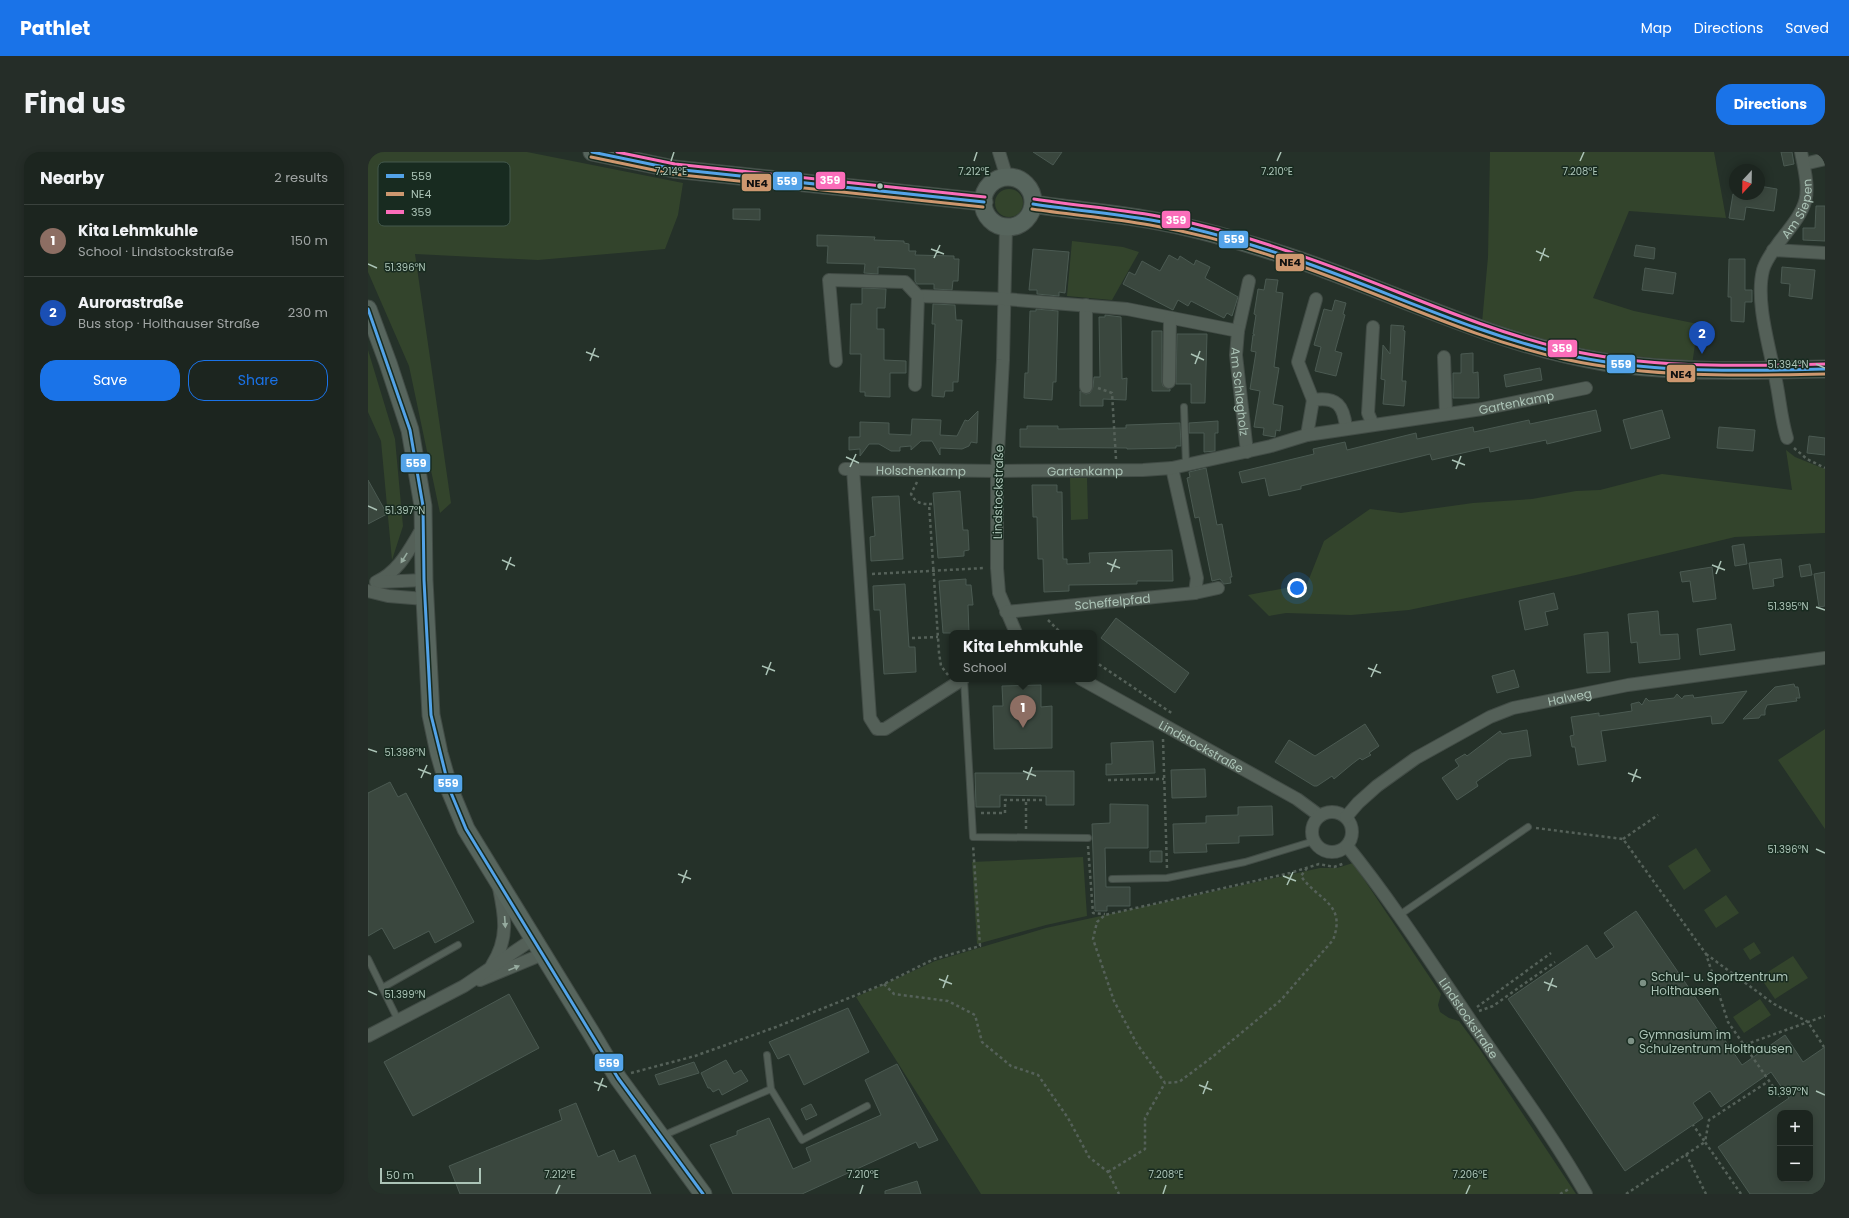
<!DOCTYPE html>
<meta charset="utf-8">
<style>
body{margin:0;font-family:Poppins,sans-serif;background:#252d28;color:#f1f3f6}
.controls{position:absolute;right:12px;bottom:12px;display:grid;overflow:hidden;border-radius:8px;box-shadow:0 2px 10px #0003}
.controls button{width:36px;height:36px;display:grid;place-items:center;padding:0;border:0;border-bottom:1px solid #3a423d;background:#1c251f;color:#f1f3f6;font:20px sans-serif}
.compass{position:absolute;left:1361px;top:12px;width:36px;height:36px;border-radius:50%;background:#1c251f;box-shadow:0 2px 10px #0003;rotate:202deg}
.scale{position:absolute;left:12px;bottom:10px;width:101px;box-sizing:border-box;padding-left:4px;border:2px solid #acc4b7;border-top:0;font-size:11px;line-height:14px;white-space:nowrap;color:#acc4b7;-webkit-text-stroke:3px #182b20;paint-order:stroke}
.you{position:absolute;left:929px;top:436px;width:14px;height:14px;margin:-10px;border:3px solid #fff;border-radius:50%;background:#1a73e8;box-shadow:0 0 0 6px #1a73e833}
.badge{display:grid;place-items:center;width:26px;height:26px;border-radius:50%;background:#1a73e8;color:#fff;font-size:13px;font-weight:700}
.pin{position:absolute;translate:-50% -33px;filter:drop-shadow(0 1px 2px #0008)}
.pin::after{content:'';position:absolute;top:21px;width:14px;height:12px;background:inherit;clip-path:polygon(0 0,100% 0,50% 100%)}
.popup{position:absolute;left:581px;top:478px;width:148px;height:52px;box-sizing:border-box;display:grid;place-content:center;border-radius:8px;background:#1c251f;filter:drop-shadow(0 1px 3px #0005);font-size:13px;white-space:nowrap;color:#a0a5a4}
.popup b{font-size:15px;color:#f1f3f6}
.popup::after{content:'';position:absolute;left:50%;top:100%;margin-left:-8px;border:8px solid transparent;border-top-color:#1c251f}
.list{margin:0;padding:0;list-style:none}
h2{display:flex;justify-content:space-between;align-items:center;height:52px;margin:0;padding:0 16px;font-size:17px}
h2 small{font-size:13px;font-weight:400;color:#a0a5a4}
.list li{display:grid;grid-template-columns:26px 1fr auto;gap:12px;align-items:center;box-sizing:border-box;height:72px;padding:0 16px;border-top:1px solid #3a423d}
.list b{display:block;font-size:15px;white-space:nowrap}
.list p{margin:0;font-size:13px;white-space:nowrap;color:#a0a5a4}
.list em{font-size:13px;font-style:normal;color:#a0a5a4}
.actions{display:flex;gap:8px;padding:12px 16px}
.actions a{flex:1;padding:9px 0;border:1px solid #1a73e8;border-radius:16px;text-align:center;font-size:14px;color:#1a73e8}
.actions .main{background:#1a73e8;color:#fff}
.map{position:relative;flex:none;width:1457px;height:1042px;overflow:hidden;border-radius:16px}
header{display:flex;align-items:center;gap:24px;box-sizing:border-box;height:56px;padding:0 20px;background:#1a73e8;color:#fff}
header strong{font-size:19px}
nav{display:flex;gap:22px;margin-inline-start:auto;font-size:14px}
.intro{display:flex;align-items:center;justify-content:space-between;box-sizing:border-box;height:96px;padding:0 24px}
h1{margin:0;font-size:28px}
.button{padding:10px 18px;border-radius:16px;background:#1a73e8;color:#fff;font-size:14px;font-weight:700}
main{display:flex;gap:24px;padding:0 24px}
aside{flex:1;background:#1c251f;border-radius:16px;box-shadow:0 2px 10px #0003}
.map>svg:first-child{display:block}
.green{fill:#33442c}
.building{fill:#3a473e;stroke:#4b5a52;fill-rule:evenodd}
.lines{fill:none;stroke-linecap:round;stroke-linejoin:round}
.lane-casing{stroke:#424c46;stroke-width:8}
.street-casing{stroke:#424c46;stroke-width:14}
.secondary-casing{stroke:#424c46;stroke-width:19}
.path{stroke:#556159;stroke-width:2.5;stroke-dasharray:3 3;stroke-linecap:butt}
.lane{stroke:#546058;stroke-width:6}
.street{stroke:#546058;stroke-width:12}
.secondary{stroke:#57655d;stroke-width:17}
.bus-1-casing{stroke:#182b20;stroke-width:6}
.bus-2-casing{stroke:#182b20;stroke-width:6}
.bus-3-casing{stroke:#182b20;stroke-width:6}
.bus-1{stroke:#53a3e8;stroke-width:3}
.bus-2{stroke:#cd976f;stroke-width:3}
.bus-3{stroke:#fb6dba;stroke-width:3}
.oneway{fill:#96ab9f}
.ticks{fill:none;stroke:#acc4b7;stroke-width:1.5}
.bus-dot{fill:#acc4b7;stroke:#182b20;stroke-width:1.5}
.poi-dot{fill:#7d9185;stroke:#182b20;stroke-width:1.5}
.labels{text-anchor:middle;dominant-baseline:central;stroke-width:3;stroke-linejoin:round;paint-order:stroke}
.street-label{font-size:12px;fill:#acc4b7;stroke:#182b20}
.poi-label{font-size:12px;fill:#acc4b7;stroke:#182b20;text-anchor:start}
.key{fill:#182b20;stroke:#44594d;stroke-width:1}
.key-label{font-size:11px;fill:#acc4b7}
.ticks-label{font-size:10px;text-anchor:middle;fill:#acc4b7;stroke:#182b20;stroke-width:3;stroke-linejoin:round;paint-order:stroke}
.line-badge{stroke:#182b20;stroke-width:1.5}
.badge-label{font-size:11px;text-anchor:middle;font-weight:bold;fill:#fff}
.pale-badge-label{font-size:11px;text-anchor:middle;font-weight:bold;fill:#111}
</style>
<header>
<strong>Pathlet</strong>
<nav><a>Map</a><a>Directions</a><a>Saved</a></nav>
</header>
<div class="intro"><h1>Find us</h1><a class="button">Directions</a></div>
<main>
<aside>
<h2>Nearby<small>2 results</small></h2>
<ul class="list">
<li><span class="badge" style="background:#8d6e63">1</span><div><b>Kita Lehmkuhle</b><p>School · Lindstockstraße</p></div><em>150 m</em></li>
<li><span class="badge" style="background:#1a4fb4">2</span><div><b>Aurorastraße</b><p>Bus stop · Holthauser Straße</p></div><em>230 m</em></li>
</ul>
<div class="actions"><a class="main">Save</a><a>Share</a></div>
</aside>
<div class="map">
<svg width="1457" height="1042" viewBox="0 0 1457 1042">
<rect width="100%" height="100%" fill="#253129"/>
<path class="green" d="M0 0H159L315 31 310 63 297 97 170 108 47 102 83 351 72 361 41 214 0 120Z
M1122 0H1346L1358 66 1261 59 1225 146 1266 159 1330 172 1324 213 1236 206 1114 171 1120 105Z
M627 51a14 14 0 1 1 28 0a14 14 0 1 1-28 0Z
M704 89 755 95 771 100 744 148 699 144Z
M0 198 27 287 35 374 24 408 13 289 0 260Z
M1418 298 1427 305 1457 317V381L1367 385 1208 423 1041 458 983 463 918 461 901 464 880 443 939 432 956 389 1002 357 1033 361 1105 351 1164 347 1208 339 1232 338 1294 322 1424 338Z
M702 326H719L720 367 703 368Z
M1457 577V677L1410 608Z
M1328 696 1343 719 1316 738 1300 714Z
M715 705 719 764 678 773 609 792 604 710Z
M985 711 1073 842 1070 853 1072 860 1081 866 1091 869 1111 896 1208 1042H613L488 845 567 809 678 776 952 716H969Z
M1358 743 1371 761 1348 776 1336 758Z
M1386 790 1393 801 1382 808 1375 797Z
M1425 804 1440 826 1407 847 1392 825Z
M1392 847 1403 863 1376 881 1365 865Z"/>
<path class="building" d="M665 0H694L685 13Z
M1413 0H1424L1426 12 1416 14Z
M1391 34 1409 37 1406 59 1378 55 1376 68 1361 66 1365 42H1391Z
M1448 54H1457V89L1435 88V76H1447Z
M365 57H392V68L365 67Z
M449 83 507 85 506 88 536 89V91L541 92V99H548L547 103 586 104V107H591L590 129H585L584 138 566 137V132H549L547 129V117L510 115V122L496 121 497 112 459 111 460 94H449Z
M1268 93 1287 96 1286 107 1266 104Z
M665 97 701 100 697 141 691 140V144L669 142V138H661Z
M801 103 810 108 812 104 826 113 828 108 842 115 837 126 870 145 864 164 859 161 856 166 823 149 820 154 810 148 805 158 755 132 761 120 767 123 774 109 792 119Z
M1361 107H1377V138H1384V150H1377L1376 170 1363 169V145H1360Z
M1414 115 1447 118 1444 147 1421 144 1422 132 1413 131Z
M1277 116 1308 121 1305 142 1274 138Z
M898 127 910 128 908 140 915 141 906 215 911 216 905 252 915 254 912 279 908 278 907 285 895 283 896 276 886 275 892 239 882 237 888 200 883 199 885 183H887L885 182 888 163 886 162 888 150 890 137 896 138Z
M494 136 518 137 517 156H509V177H516V208L538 209V221H522V245L497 244V240H492L493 202H482L483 152H494Z
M967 148 978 151 975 162 977 163 967 199 974 201 968 224 947 219 953 195 946 193 956 157 964 159Z
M565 152 587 153 588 168H594L590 230H585V239H577L576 245 564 244 567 172H564Z
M668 157 690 159 688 230H685L684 248 656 246 657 221H660L662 159H668Z
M737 163 753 165 754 227 759 226 758 248 735 247V254H712V239L718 242 722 241 725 235 726 225H732L731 165H737Z
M1023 173 1036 174 1035 178 1037 179 1034 229H1038L1036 254 1015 252 1017 228 1013 227 1015 193 1022 202Z
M784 179H794V230L795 234 802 237V239H784Z
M809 182H839L837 251H823V232H808Z
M1105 201V221L1110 220 1111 246H1085V221H1093V202Z
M1172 216 1174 228 1138 235 1136 223Z
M1228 258 1233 279 1179 292 1178 288 1122 300 1121 295 1064 308 1062 302 933 334V337L901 344 897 326 874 331 871 320 946 302 945 297 977 290 979 298 1048 281 1049 287 1105 275 1106 280 1161 268 1162 272Z
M1294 258 1302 286 1263 297 1255 268Z
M610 259 609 291 603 290 601 294 594 297 572 296V303L564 289H553L543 298V294L532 295V299H523L511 292H501L492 304V297L481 298V285H492V270L521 271V282L543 283 544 267 573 268 572 283 589 284 597 268 600 269Z
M850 269V281H847V299L836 300V281H821V271Z
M812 271 813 294H808V296L759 297V296L652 295V277H659V274H690V277L758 276V273Z
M1351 275 1387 278 1385 299 1349 296Z
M1441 284 1457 286V303L1439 301Z
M838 316 849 373 854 372 864 425H862L863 431 856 432 852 427 844 429 831 365 827 366 819 326 822 325 821 320Z
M0 328 19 362 0 372Z
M664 333H689V340H694L695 407H699V412L722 411 721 401 804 398 805 429H769V432L701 433V439L676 440 675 407H670L669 365H665Z
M592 339 595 378H600L601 398 596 399V404L570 406 565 341Z
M531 344 535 407 503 409 502 385 507 384 504 345Z
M1376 392 1379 412 1367 414 1364 394Z
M1413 407 1415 425 1405 427 1406 434 1385 437 1381 411Z
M1442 412 1444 423 1433 425 1431 414Z
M1344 415 1348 447 1325 450 1322 429 1314 430 1312 420Z
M1457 420V454L1451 455 1446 422Z
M598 427V433H603L605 453H600L601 481H575L571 429Z
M537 432 541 495H547L548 520 516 522 512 458H506L505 434Z
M1186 441 1190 457 1177 460 1180 473 1157 478 1151 449Z
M1290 459 1292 483 1310 482 1312 507 1271 511 1269 490 1263 491 1260 462Z
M748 466 821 521 807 541 733 486Z
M1363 472 1367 498 1332 503 1329 477Z
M1240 480 1242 520 1219 521 1216 482Z
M1146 518 1151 535 1129 541 1124 524Z
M1426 532 1427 535H1430L1432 546H1428L1429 549 1399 553 1397 558V563H1393L1391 566 1375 567 1407 535Z
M673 533V555L684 554V596L626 597 625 554H635L634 534Z
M1379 539 1355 571 1344 572 1343 564 1233 579 1238 609 1210 613 1207 595H1204L1202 584 1206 583 1203 565 1231 561V564L1264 559 1263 552 1271 550 1274 553 1278 546 1281 549 1306 546 1309 542 1314 547 1316 544 1325 543 1326 546Z
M997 572 1011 594 1001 601 1003 603 994 608 992 606 984 612 966 627 964 624 949 634H946L907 610 921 588 947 604Z
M1159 578 1163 604 1141 607 1108 630 1110 634 1089 648 1074 626 1091 614 1087 608 1097 602 1099 604 1132 579 1134 582Z
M785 589 787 621 738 623V612H744L743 591Z
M837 617 838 645 804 646 803 618Z
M661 619H706V653H678V644L632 643V655H608L607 621H661Z
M22 630 30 645 38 641 106 770 67 791 61 779 26 797 14 776 0 784V641Z
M742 652 780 653V696H737L738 735H762V754H739V759H727L724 672 742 671Z
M904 654 905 683 871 684V691L838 692 839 700 806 701 805 672 838 671V664L870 663V655Z
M782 699H794V710H782Z
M1268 759 1374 913 1417 883 1435 910 1457 895V1035L1447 1042H1382L1350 995 1421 946 1403 920 1353 955 1342 939 1325 951 1335 966 1257 1019 1140 847 1219 793 1228 807 1246 795 1236 781ZM1412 961H1442V1027H1412Z
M141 842 171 896 45 964 16 910Z
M480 856 501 900 436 933 421 902 410 907 401 890Z
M358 908 366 922 373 918 380 929 354 943 351 937 345 940 342 936H340L333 921Z
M326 910 331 921 291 933 287 923Z
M529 912 570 988 551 996 548 990 434 1042H365L342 993 369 983V979L401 966 425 1017 443 1009 438 996 513 963 497 928Z
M208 951 230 1005 246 998 251 1010 267 1003 283 1042H92L81 1014 194 968 191 958Z
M443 952 449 963 438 968 433 957Z
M549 1029 553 1042H517V1039Z"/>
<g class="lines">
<defs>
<path id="lane" d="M816 255 818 313
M596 527 605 685 720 686
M744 727 799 726 877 710 946 689
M1030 764 1160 675
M0 807 30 868
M14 836 90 793
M399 903 403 937
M294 984 403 937 434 988 499 954"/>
<g id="street">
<path d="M631 0 639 26"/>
<path d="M1436 12 1457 7"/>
<path d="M638 75 635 208 629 319V416L631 441 648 481"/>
<path d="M1405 98 1457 101"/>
<path d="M718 153V235"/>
<path d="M1005 175 1000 261 1005 273"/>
<path d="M870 179 881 129"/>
<path d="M1076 205 1078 262"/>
<path id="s1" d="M468 209 461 128 537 130 550 144 637 147 759 157 870 179 868 203 879 300"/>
<path d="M801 230 802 167"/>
<path d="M547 233 550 144"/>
<path d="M945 248 930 210 948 147"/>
<path d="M939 283 945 248C969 244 976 254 978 276"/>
<path id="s2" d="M1419 286C1413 267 1412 248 1408 229 1402 196 1387 150 1395 118 1398 107 1406 98 1412 89 1442 51 1443 47 1433 0"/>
<path d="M804 316 829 426 827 441"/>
<path id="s3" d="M477 317 629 319 775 318 804 316 903 294 939 283 1114 257 1218 236"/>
<path d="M485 317 502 566 509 577H517L595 527"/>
<path d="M8 430C32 419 42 396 55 375"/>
<path d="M11 430 56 428"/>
<path d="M0 439 20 444 57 447"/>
<path id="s4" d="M638 460 827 441 850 436"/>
<path id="s5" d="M713 527 929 647 952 664"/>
<circle cx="964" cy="680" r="20"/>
<path id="s6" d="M978 665 990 651 1009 634 1048 606 1122 565 1145 556 1260 533 1457 506"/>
<path id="s7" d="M979 694C1025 751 1066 815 1107 875 1145 930 1185 984 1218 1042"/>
<path d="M124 813C141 787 137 764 131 736"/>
<path d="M112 828 175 802"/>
<path d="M0 884 96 834 165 787"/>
</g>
<path id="secondary" d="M224 0 306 17 616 50
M615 50a25 25 0 1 1 50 0a25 25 0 1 1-50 0Z
M665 52C704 58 744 61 783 68 830 76 876 90 922 105 1026 140 1126 192 1236 210 1309 221 1384 219 1457 217
M0 157 20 211 42 278 55 354 56 428 63 563 71 601 81 636 98 677 222 879 250 926 335 1042"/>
</defs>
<use href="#lane" class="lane-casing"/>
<use href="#street" class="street-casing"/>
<use href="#secondary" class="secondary-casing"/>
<path class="path" d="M730 236 744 241 748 307
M1426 296 1439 307 1457 316
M549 330 543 342C547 350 552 352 561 352
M564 352H561L571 501 573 514 580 523
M504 422 617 416
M680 468 693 481
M544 486 570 485
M726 509 805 562
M653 530V527
M795 587 799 717
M740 628 796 627
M613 661H637V648H658
M1168 676 1255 687 1338 802 1360 870 1376 893 1457 864
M658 677V648H675
M1255 687 1290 663
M720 694 725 761 737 762
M939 716 933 724C949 748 979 751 965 788L913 848 843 906 811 930 797 931 769 892 746 849 725 787 729 770 737 763 922 721 951 712 966 715 977 711
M1338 802 1406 852 1440 870 1456 895
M516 832 526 842 580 849 607 863 614 890 643 914 670 923 700 966 721 1005 740 1020 751 1042
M1109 855 1183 801
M1111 859 1125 854 1187 810
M1376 893 1413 946
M263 921 327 904 408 875 516 832 566 807 612 794 605 693
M1318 1002 1338 1042
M740 1020 777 997V966L797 931
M1192 1042 1201 1037
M1258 1042 1337 990 1325 973
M1373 1042 1337 990 1341 968 1401 929"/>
<use href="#lane" class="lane"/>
<use href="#street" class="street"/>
<use href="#secondary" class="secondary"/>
<defs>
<path id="bus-1" d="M224 0 306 17 616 50
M665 52C704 58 744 61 783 68 830 76 876 90 921 105 1013 136 1101 180 1196 202 1281 222 1370 219 1457 217
M0 157 42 278 55 354 56 428 63 563 81 636 98 677 250 926 335 1042"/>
<path id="bus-2" d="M223 5 305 22 615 55
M664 57C704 63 743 66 782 73 829 81 876 94 921 110 1013 141 1101 186 1196 207 1282 226 1369 224 1457 222"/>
<path id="bus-3" d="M249 0 307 12 617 45
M666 47C710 54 755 57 800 66 841 74 882 86 922 100 1014 130 1101 174 1196 197 1281 217 1370 214 1457 212"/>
</defs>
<use href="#bus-1" class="bus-1-casing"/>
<use href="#bus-2" class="bus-2-casing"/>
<use href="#bus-3" class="bus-3-casing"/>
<use href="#bus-1" class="bus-1"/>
<use href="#bus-2" class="bus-2"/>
<use href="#bus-3" class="bus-3"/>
</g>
<defs><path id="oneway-solid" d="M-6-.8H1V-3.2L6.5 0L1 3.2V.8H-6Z"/></defs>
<g class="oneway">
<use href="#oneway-solid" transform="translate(36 406) rotate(122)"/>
<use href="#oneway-solid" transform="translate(137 770) rotate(86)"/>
<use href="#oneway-solid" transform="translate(146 816) rotate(-22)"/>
</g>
<path class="ticks" d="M303 9 306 0M606 9 609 0M909 9 913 0M1212 9 1216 0M563 97 576 102M1168 99 1181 105M566 106 572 93M1172 109 1177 96M0 112 9 116M218 200 231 205M823 202 836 208M222 209 227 196M827 212 832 199M1448 212 1457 216M478 305 491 311M1084 308 1097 313M482 315 488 302M1088 317 1093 304M0 354 9 358M134 408 147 414M739 411 752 416M1344 413 1357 418M138 418 143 405M743 420 748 407M1348 422 1353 409M1448 455 1457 458M394 514 407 519M1000 516 1013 521M398 523 403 510M1003 525 1009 512M0 597 9 600M50 617 63 622M655 619 668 624M1260 621 1273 626M53 626 59 613M659 628 664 615M1264 630 1269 617M1448 697 1457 701M310 722 323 727M915 724 928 729M314 731 319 718M919 733 925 720M571 827 584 832M1176 830 1189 835M575 836 580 823M0 839 9 843M1180 839 1185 826M226 930 239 935M831 933 844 938M230 939 235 926M1448 939 1457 943M835 942 840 929M188 1042 192 1033M492 1042 495 1033M795 1042 798 1033M1098 1042 1102 1033"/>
<circle class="bus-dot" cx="512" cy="34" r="3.5"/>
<g class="poi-dot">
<circle cx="1275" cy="831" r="4"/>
<circle cx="1263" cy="889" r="4"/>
</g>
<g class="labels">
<g class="street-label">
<text stroke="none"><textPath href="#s2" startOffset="242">Am Siepen</textPath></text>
<text stroke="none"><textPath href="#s1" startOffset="560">Am Schlagholz</textPath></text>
<text stroke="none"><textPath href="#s3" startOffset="678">Gartenkamp</textPath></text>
<text stroke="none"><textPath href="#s3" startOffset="76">Holschenkamp</textPath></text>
<text stroke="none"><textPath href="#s3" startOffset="240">Gartenkamp</textPath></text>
<text transform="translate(630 340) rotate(-89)">Lindstockstraße</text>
<text stroke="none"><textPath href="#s4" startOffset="107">Scheffelpfad</textPath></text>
<text stroke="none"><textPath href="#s6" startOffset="259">Halweg</textPath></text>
<text stroke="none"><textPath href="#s5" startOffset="138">Lindstockstraße</textPath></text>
<text stroke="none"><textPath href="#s7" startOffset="211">Lindstockstraße</textPath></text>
</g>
<g class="poi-label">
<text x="1283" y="824">Schul- u. Sportzentrum<tspan x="1283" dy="14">Holthausen</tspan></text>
<text x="1271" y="882">Gymnasium im<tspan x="1271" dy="14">Schulzentrum Holthausen</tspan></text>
</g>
</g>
<rect x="10" y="10" width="132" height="64" rx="6" class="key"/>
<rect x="18" y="22" width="18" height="4" fill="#53a3e8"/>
<rect x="18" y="40" width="18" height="4" fill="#cd976f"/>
<rect x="18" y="58" width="18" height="4" fill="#fb6dba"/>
<g class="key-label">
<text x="43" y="28">559</text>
<text x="43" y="46">NE4</text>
<text x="43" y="64">359</text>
</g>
<g class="ticks-label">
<text x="303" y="23">7.214°E</text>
<text x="606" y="23">7.212°E</text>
<text x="909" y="23">7.210°E</text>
<text x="1212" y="23">7.208°E</text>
<text x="37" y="119">51.396°N</text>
<text x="1420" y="216">51.394°N</text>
<text x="37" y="362">51.397°N</text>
<text x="1420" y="458">51.395°N</text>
<text x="37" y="604">51.398°N</text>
<text x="1420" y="701">51.396°N</text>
<text x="37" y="846">51.399°N</text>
<text x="1420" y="943">51.397°N</text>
<text x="192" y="1026">7.212°E</text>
<text x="495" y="1026">7.210°E</text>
<text x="798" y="1026">7.208°E</text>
<text x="1102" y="1026">7.206°E</text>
</g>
<g class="line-badge">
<rect x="447" y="19" width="31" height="19" rx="4" fill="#fb6dba"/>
<rect x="404" y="19" width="31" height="20" rx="4" fill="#53a3e8"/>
<rect x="373" y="21" width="31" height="19" rx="4" fill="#cd976f"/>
<rect x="793" y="58" width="30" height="19" rx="4" fill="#fb6dba"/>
<rect x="850" y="78" width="31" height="19" rx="4" fill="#53a3e8"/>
<rect x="907" y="101" width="30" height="19" rx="4" fill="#cd976f"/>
<rect x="1179" y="187" width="31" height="19" rx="4" fill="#fb6dba"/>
<rect x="1238" y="202" width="30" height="20" rx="4" fill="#53a3e8"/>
<rect x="1298" y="212" width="30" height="19" rx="4" fill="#cd976f"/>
<rect x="32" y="301" width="31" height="20" rx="4" fill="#53a3e8"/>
<rect x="65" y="622" width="30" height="19" rx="4" fill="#53a3e8"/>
<rect x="226" y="901" width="30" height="19" rx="4" fill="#53a3e8"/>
</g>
<g class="badge-label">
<text x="462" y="32">359</text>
<text x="419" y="33">559</text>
<text x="808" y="72">359</text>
<text x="866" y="91">559</text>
<text x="1194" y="200">359</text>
<text x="1253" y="216">559</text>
<text x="48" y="315">559</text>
<text x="80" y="635">559</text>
<text x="241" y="915">559</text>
</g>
<g class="pale-badge-label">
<text x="389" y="35">NE4</text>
<text x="922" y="114">NE4</text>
<text x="1313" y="226">NE4</text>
</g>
</svg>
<div class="controls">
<button>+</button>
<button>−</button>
</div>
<svg class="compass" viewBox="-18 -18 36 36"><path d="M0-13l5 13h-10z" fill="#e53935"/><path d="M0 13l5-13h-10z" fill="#a0a5a4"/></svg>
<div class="scale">50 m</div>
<div class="you"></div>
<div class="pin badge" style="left:655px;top:576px;background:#8d6e63">1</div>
<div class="popup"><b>Kita Lehmkuhle</b>School</div>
<div class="pin badge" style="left:1334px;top:202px;background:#1a4fb4">2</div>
</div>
</main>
